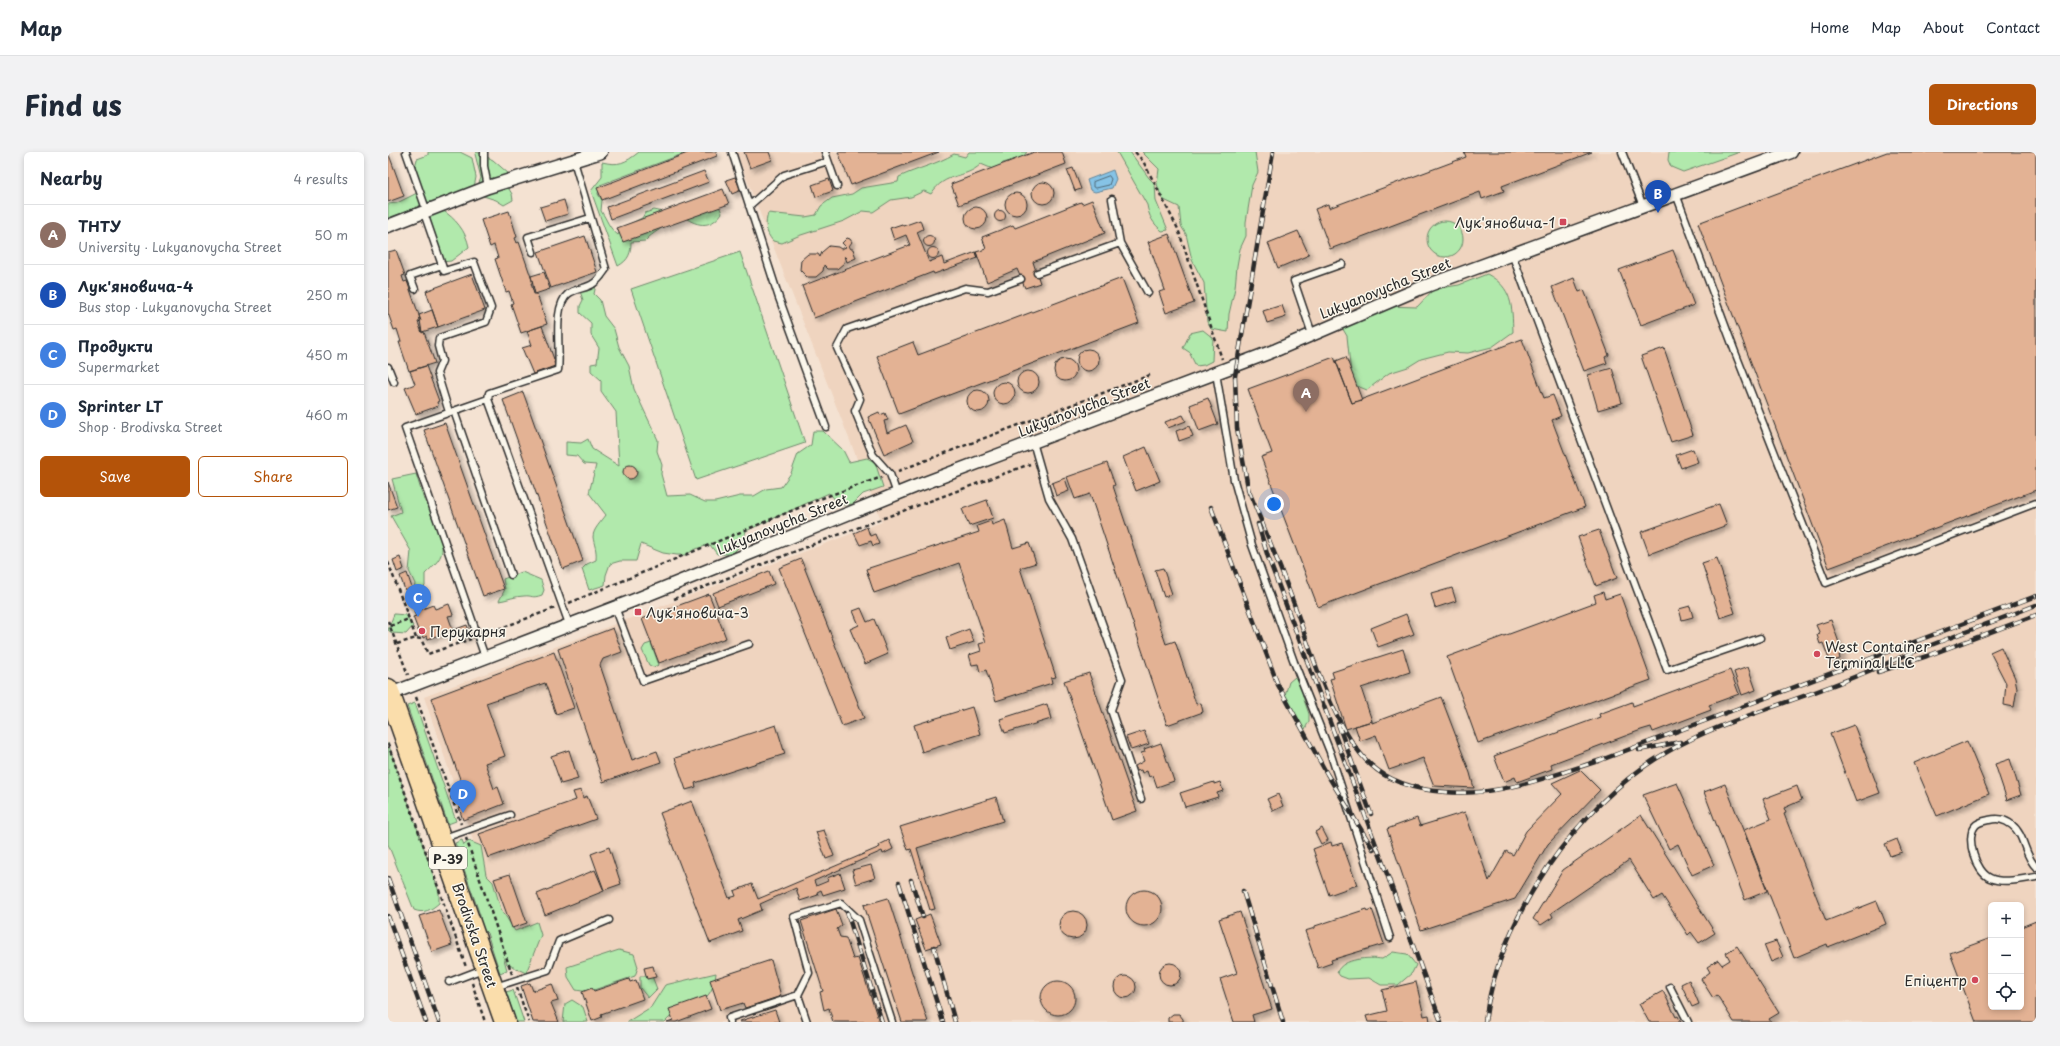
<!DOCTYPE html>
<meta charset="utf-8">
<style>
body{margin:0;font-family:"Playpen Sans",sans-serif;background:#f2f2f3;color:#1f2937}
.controls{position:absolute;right:12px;bottom:12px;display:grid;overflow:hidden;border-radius:6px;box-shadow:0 2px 6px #0003}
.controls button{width:36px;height:36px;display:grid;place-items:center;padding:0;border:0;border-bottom:1px solid #e0e1e3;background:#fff;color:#1f2937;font:20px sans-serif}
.you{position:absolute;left:886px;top:352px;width:14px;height:14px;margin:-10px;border:3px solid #fff;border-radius:50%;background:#1a73e8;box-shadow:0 0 0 6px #1a73e833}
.badge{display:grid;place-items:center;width:26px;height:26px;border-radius:50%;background:#b45309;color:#fff;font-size:13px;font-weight:700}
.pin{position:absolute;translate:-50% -33px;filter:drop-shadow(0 1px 2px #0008)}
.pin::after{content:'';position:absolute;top:21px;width:14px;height:12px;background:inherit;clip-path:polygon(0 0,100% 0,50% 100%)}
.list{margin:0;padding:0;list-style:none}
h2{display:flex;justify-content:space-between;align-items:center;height:52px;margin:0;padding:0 16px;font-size:17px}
h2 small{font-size:13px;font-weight:400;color:#747a83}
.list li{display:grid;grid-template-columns:26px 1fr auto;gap:12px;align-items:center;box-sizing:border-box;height:60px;padding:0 16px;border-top:1px solid #e0e1e3}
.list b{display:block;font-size:15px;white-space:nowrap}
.list p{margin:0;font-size:13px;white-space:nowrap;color:#747a83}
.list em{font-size:13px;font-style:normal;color:#747a83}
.actions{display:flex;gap:8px;padding:12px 16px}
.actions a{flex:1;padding:9px 0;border:1px solid #b45309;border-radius:6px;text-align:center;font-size:14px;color:#b45309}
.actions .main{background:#b45309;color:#fff}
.icon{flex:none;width:22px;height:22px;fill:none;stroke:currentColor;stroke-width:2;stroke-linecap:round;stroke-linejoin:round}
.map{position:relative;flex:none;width:1648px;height:870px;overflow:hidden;border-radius:6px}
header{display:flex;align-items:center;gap:24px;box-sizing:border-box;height:56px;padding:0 20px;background:#fff;border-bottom:1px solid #e0e1e3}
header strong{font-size:19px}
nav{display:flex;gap:22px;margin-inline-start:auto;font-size:14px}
.intro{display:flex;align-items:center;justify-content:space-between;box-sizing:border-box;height:96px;padding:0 24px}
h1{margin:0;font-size:28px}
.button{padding:10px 18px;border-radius:6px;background:#b45309;color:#fff;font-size:14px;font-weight:700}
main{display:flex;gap:24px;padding:0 24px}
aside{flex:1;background:#fff;border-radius:6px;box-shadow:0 2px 6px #0003}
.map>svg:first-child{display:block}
.built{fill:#efd4bf;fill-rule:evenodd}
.green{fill:#b1e9ac;stroke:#6e8a6c}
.water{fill:#86c3e6;stroke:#62869b}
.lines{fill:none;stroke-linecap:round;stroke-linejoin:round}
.shore{stroke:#4f6876;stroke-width:1}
.building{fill:#e3b294;stroke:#2b2b2b;filter:url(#shadow)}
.service-casing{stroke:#2b2b2b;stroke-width:9}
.minor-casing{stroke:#2b2b2b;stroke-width:15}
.primary-casing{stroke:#2b2b2b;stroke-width:23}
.path{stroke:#2b2b2b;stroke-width:2.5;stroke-dasharray:4 3;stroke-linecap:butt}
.service{stroke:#fbf7ec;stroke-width:6}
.minor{stroke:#fbf7ec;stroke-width:12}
.primary{stroke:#faddab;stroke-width:20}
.rail-casing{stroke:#2b2b2b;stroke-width:4.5}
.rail{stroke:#fbf7ec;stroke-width:3;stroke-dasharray:9;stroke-linecap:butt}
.poi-dot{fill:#d1495b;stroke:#fbf7ec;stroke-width:1.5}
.labels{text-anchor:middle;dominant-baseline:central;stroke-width:3;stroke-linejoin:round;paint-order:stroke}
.shield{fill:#fbf7ec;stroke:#696865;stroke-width:1}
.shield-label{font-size:13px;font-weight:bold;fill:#2b2b2b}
.poi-label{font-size:14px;fill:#2b2b2b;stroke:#fbf7ec;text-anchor:start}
.street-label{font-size:14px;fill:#2b2b2b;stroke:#fbf7ec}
</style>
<header>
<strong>Map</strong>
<nav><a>Home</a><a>Map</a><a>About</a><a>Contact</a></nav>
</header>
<div class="intro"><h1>Find us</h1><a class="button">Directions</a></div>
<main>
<aside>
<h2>Nearby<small>4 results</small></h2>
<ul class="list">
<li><span class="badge" style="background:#8d6e63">A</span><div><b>ТНТУ</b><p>University · Lukyanovycha Street</p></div><em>50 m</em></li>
<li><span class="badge" style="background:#1a4fb4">B</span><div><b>Лук'яновича-4</b><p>Bus stop · Lukyanovycha Street</p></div><em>250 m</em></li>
<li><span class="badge" style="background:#3f7fe0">C</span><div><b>Продукти</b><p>Supermarket</p></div><em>450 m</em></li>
<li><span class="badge" style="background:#3f7fe0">D</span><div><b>Sprinter LT</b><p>Shop · Brodivska Street</p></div><em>460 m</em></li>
</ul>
<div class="actions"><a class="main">Save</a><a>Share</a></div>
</aside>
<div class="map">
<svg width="1648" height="870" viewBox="0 0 1648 870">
<defs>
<filter id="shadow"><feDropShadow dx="3.5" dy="3.5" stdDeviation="2" flood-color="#0004"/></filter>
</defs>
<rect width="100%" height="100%" fill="#f4e2d2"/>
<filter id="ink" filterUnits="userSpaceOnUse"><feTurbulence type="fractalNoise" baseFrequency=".025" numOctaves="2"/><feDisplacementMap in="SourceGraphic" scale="8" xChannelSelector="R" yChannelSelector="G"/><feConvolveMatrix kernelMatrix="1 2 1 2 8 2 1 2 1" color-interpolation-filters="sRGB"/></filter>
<g filter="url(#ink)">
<path class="built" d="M348 0H1648V870H147L36 545 494 370ZM1603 753H1633V855H1603Z"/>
<path class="green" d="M40 0H72L84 6 88 25 86 36 61 43 55 49 39 50 25 57 0 66V52L9 51 29 41 24 27 29 7 40 3Z
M89 0 105 8 121 22 118 32 124 42 125 48 116 53 108 48 89 42 88 38 93 26 87 2Z
M251 0H300L212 33 210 42 214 48 213 59C220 69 220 75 230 83L233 76 254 66 257 61 266 58 276 60 280 67C274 79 266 79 257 89L243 90C243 101 241 108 230 114L203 39 214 25V10C231 14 237 11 251 0Z
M581 0H639L634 6 615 11 607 18 593 12C576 28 558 19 543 42L536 39 523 45 503 48 485 60 475 59 456 69 410 84 394 91 385 89C377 80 377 72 380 61L417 65 428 63 433 54 444 46 464 42 473 36 510 30 511 25C530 16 549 12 566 2L577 5Z
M729 0H742L761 26 767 32 768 49 780 78 774 79C765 71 761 65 759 53Z
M754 0H867L870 20 864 33 858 70V84L852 97 849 114 847 136 841 162 840 180 823 177 819 170 816 131 804 108 798 82 793 74 791 55 774 47 769 32 771 17Z
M1281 0H1352L1295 20 1283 15 1280 8Z
M329 49 334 61C322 78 308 74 293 63Z
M54 58C67 66 78 79 81 95L63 109 54 110C44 98 53 86 40 70L45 62Z
M1039 87a18 18 0 1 1 36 0a18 18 0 1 1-36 0Z
M352 100 417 291 308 328 243 137Z
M216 114 218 117 216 127 208 133 206 142 212 148 216 164 226 177 231 195 241 214 246 237 270 288 269 299 274 313 273 322 279 344 302 343 317 350H327L352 344H366L378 337 393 335 403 321 410 302 423 293 425 279H435L455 298 461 310 479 306 487 310 495 335 475 342 465 352 452 353 441 341 358 379 354 392 344 402H329L322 393 307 397 298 403H289L275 401 253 392 248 409H232L222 412 218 423 217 433 201 438 194 417 199 412 208 408C209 397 206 393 205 385 205 377 214 369 218 363L201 341 208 313 196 312 189 304 178 303V290L193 291 200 287 204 297 231 314 228 260 213 239V228L203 219V212L209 211 211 196 203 183V171L192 161V154L195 148 191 136 204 132Z
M1099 122C1125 136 1124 154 1125 180L1104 195 1080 201 1060 200 1033 207 1020 215 1001 221 979 238 964 232 959 184 953 174 996 154 1029 155 1046 137 1071 133Z
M815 178 825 186 824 209 816 213 808 214 802 202H804L795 196 802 181Z
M28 322 36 348 54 374C50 387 55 388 54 399 53 408 43 416 37 422V434L33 438 26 437 27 432 21 419 23 399 3 364 13 360 4 327Z
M134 420 153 428 156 438 154 443C143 447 145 443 136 444 127 444 119 448 111 449L117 437 115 427Z
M6 462 18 463 25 474 18 482 4 481 0 478Z
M263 491 271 513 265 515 261 513 254 498 257 493Z
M907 525 913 533 916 548 921 562V569L917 577C908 569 904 555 897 543L901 530Z
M27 551 68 669 60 672 19 554Z
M0 591 51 740V751C43 758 36 762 26 758L0 692Z
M74 688 76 693 81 689 93 694 98 723 105 730 113 757 127 779 149 770 153 783 138 821 119 812 115 804 119 818 112 821 99 781 93 775 92 763 76 717 67 713V701L70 698 67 691Z
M231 798 246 802 250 815 247 824 200 840 188 838 180 825 179 815Z
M1005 800 1019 802 1028 813 1024 821 1010 833H993L981 826 960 827 952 824 949 820C955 806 981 805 994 807Z
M328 821C326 850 304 855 281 866L277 870H239L263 855 277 833Z
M252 824H264L269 837 260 846 252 836Z
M125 838 136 870H128L118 840Z
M184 848 195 855 200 870H175L177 852Z"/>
<path class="water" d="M725 18 728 27 724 36 707 40 702 38 699 28Z"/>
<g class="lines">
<path class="shore" d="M721 24 723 27 721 33 708 36 705 35V30Z"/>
</g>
<path class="building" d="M0 0 16 44 0 50Z
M302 0H328L329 4 214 48 209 36Z
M356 0H381L384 8 362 16Z
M450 0H551L463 33Z
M646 0H674L678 12 571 53 563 32Z
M1076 0H1204L1114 34 1116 39 1094 47 1092 40 942 97 927 57 940 52 941 56 1078 5Z
M1499 0H1648V338L1441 416 1310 71Z
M685 16 693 37 687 39 679 18Z
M316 19 321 30 223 67 219 55Z
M347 25 353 38 344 42 338 28Z
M441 27 445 39 428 45 424 33Z
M644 41a11 11 0 1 1 22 0a11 11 0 1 1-22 0Z
M335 37 341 52 235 90 229 76Z
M617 52a11 11 0 1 1 22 0a11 11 0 1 1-22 0Z
M176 48 180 62 157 69 152 55Z
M704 48 717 81 645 110 652 131 637 136 629 117 599 130 588 100 598 97 594 85 625 73 627 76 693 50 694 52Z
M577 66a11 11 0 1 1 22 0a11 11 0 1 1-22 0Z
M606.5 64a5.5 5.5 0 1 1 11 0a5.5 5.5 0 1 1-11 0Z
M121 59 129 85 127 86 129 91 131 90 145 131H143L146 142H149L159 172 133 181 123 152 125 151 121 139 118 140 107 107 110 106 106 93 102 95 93 68Z
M532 68 535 77 529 80 541 110 554 105 556 112 588 100 590 106 546 122 545 120 426 166 414 134 522 93 518 83 506 88 502 76 514 72 515 74Z
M910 79 921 103 890 116 880 91Z
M781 82 806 151 778 161 771 140 777 138 760 90Z
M535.5 89a5.5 5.5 0 1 1 11 0a5.5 5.5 0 1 1-11 0Z
M197 84 209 120 163 136 150 100Z
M459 86 462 87 464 90 461 94 463 97H465L468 106 459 110 457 104 456 111 449 117H440L436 113 435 119 428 125H419L412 118 413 108 420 102H430L432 105 434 100 441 94 450 95 453 97 458 95 454 91Z
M539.5 101a5.5 5.5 0 1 1 11 0a5.5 5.5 0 1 1-11 0Z
M8 98 17 123 14 124 16 130 19 129 33 169 30 170 34 181 36 180 47 211 21 219 11 190H13L9 177 6 178 0 161V100Z
M1285 98 1306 153 1253 173 1231 118Z
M156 120 162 137 147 142 143 124Z
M84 122 97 158 50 175 38 139Z
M734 126 751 171 511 262 489 204 525 190 530 203Z
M1186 126 1191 140 1196 138 1221 203 1217 205 1219 211 1196 219 1164 135Z
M894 153 898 165 879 171 875 159Z
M44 158 50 175 34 180 31 163Z
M154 174 167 210H166L167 214 145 222 134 196 144 193 139 179Z
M1134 187 1156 246 1165 243 1173 264 1164 268 1197 355 930 455 873 305 884 301 860 237 946 205 964 251Z
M1276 196 1305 283 1283 290 1253 204Z
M689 208a11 11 0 1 1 22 0a11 11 0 1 1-22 0Z
M958 205 974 248 964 251 948 209Z
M666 218a11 11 0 1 1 22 0a11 11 0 1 1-22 0Z
M38 214 51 249 49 250 50 254 28 262 17 236 27 232 22 219Z
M1224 216 1234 251 1210 258 1200 223Z
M629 230a11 11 0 1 1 22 0a11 11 0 1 1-22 0Z
M605 241a11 11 0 1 1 22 0a11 11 0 1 1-22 0Z
M579 249a11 11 0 1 1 22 0a11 11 0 1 1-22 0Z
M135 240 195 409 175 417 115 248Z
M820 246 830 272 811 279 802 253Z
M491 260 492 263 497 261 500 268 496 269 499 281 518 273 525 289 496 302 480 265Z
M795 263 798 269 780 276 777 270Z
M57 271 116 437 95 444 36 278Z
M801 274 805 284 791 289 788 279Z
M758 295 772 329 748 339 735 305Z
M1305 297 1310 310 1293 316 1288 303Z
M719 311 727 333 725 334 778 492 787 489 808 552 813 551 815 560 779 573 702 342 687 347 679 325Z
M235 320a7 7 0 1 1 14 0a7 7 0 1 1-14 0Z
M677 326 681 339 668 344 664 331Z
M0 330 9 355 0 358Z
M599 348 605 366 581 374 574 357Z
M1331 352 1339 373 1261 402 1253 380Z
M617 368 625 396 641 391 648 411 632 416 668 525 663 526 664 531 608 549 598 518 592 520 590 512 584 513 581 503 593 499 591 492 598 490 571 411 486 441 478 417 591 380 589 374 603 369 604 373Z
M479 375 482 384 487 382 491 392 485 394 483 389 472 393 466 381Z
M1211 378 1229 426 1208 434 1190 385Z
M12 405 16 417 9 420 5 408Z
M1329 406 1347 461 1332 466 1314 411Z
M413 407 476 566 454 574 391 416Z
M775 416 784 442 776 445 767 418Z
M381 419 386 432 330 454 325 441Z
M19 421 24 436 17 438 12 424Z
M1064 436 1068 449 1047 456 1043 442Z
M1215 440 1217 447 1232 442 1263 528 1090 591 1059 505 1208 450 1206 443Z
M321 442 338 486 271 511 254 467Z
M61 452 65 463 60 464 65 478 40 487 39 484 35 486 34 482 32 483 25 465 28 464 26 460 45 453 47 457Z
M1302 454 1305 465 1294 468 1291 457Z
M473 456 479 470 486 467 500 502 477 512 462 477 471 473 465 459Z
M1018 462 1026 482 990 495 983 476Z
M1443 468 1455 502 1451 503 1452 507 1445 509 1444 506 1441 507 1435 491 1432 492 1429 483 1432 482 1428 473Z
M79 473 83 484 72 488 68 477Z
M225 476 234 500 215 507 212 513 244 608 269 599 273 610 215 630 170 497Z
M581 477 586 490 562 498 558 486Z
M1613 495 1627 526 1629 536 1626 555 1616 553 1618 531 1602 500Z
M1015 497 1022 520 973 536 984 569 958 577 942 527 946 526 944 520Z
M166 500 186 556 168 562 157 531 98 551 117 604 97 611 106 637 110 635 116 652 75 668 71 656 81 652 43 546Z
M1360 515 1368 538 1354 543 1346 520Z
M1342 518 1351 542 1321 553 1323 558 1265 580 1263 575 1253 578 1163 612 1164 617 1129 630 1127 625 1116 630 1106 604 1212 565 1211 562 1244 550 1245 554Z
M701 521 749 659 724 668 676 529Z
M1053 545 1082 621 1086 636 1046 634 1035 606 1001 618 988 583 972 589 967 574 984 569V571Z
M659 552 663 567 617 581 612 567Z
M584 555 592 582 534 600 526 573Z
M388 573 397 602 307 631 308 635 298 638 287 606Z
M1466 573 1492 641 1468 650 1442 582Z
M756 579 761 592 743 598 738 585Z
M1579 589 1601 642 1549 664 1526 611Z
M773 591 786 629 769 635 765 623 761 625 759 619 754 621 753 618 749 619 747 614 756 609 753 601 757 600 756 597Z
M181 598 190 627 173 632 163 604Z
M1622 607 1633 643 1619 648 1607 612Z
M1192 618 1212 638 1160 692 1127 747 1033 778 999 677 1029 666 1032 674 1077 660 1101 729 1118 699 1125 703 1138 679 1174 642 1164 631Z
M826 630V632L832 630 835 639 829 641 830 645 797 655 792 641Z
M1289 631 1326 713 1304 723 1290 692 1281 697 1255 643Z
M1337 632 1379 739 1357 748 1316 640Z
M1409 634 1414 648 1396 656 1398 661 1396 662 1438 769 1489 749 1498 772 1440 795 1439 792 1406 806 1356 678 1383 667 1375 647Z
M193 638 195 646 199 644 208 667 100 706 91 682 188 648 185 640Z
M890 642 895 654 885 659 879 647Z
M608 645 615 669 529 696 547 757 542 758 523 697 520 698 512 675Z
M304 649 341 746 348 744 346 739 364 732 370 747 492 695 491 693 501 688 505 697 495 702 494 699 426 729 428 734 440 729 439 726 452 721 457 736 435 743 433 738 429 740 430 743 412 749 408 736 372 752 374 758 350 768 354 779 322 791 272 661Z
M1253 663 1327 781 1311 791 1303 780 1300 783 1274 743 1266 748 1241 708 1163 761 1165 765 1153 773 1145 767 1175 718Z
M934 676 940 688 933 692 927 680Z
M436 678 446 704 438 707 428 680Z
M1509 687 1514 700 1502 704 1497 692Z
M943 690 944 694 954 691 969 733 941 743 925 697Z
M221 695 233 732 216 738 203 702Z
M483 713 487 726 468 732 464 718Z
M207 718 216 739 157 763 149 742Z
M122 722 139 771 124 776 106 727Z
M738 756a18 18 0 1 1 36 0a18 18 0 1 1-36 0Z
M500 746 540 870H514L476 753Z
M448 757 454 773 449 777 452 785 458 786 465 807 470 806 491 870H445L441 856 436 858 432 840 435 839 413 769Z
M979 757 980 759 984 757 996 792 943 808 944 811 930 816 917 779 927 776V774Z
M51 758 64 793 44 800 31 764Z
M671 773a14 14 0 1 1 28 0a14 14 0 1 1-28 0Z
M852 760 884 857 864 863 866 870H846L832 827 849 821 831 767Z
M542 762 553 792 538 797 527 768Z
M1648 769V870H1588L1562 801 1603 786V855H1633V775Z
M1388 789 1395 805 1383 810 1376 793Z
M1349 794 1391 861 1381 867 1383 870H1346L1329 843 1325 846 1313 827 1322 820 1319 815 1330 808 1334 813 1342 808 1338 801Z
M383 808 393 844 357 856 355 851 332 858 322 828Z
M771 822a11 11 0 1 1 22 0a11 11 0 1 1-22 0Z
M265 814 268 825 259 827 256 816Z
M726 835a11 11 0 1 1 22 0a11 11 0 1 1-22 0Z
M241 827 242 830 248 828 255 847 213 862 214 865 204 869 194 840 204 836 206 839Z
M1301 828 1311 852 1304 855 1293 832Z
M653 846a17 17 0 1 1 34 0a17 17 0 1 1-34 0Z
M1028 830 1036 864 1041 863 1042 870H980L978 864 999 859 994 838Z
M142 831 145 839 164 832 170 849 163 851 171 870H145L133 834Z
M1275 839 1288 865 1290 864 1293 870H1261L1251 852Z
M318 844 323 857 288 870H279L285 868 281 857Z
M387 858 391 870H352V869Z
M785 862H791L795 867V870H780V866Z"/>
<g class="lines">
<defs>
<path id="service" d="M18 0 39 60
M96 0V14L100 35
M344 0 391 146 438 275
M437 0 449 34
M1234 0 1255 54
M1288 42 1347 200 1438 431 1648 351
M724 47 732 91 760 141
M361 54 396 23 440 9
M36 61 56 119 86 110 103 156 98 170 51 186 50 194 54 209 49 221 61 260
M145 100 140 85 202 66
M1124 102 1279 518 1372 486
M649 121 732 91
M27 137 22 124 54 113
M924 182 906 129 954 112
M0 215 6 230
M828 221 846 328 864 393 906 510 942 600 1002 786
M100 247 101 241 170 218C173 198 164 155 180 142 187 136 199 137 206 131 211 128 215 121 218 117L186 9
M66 259 123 423
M645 290 661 346 684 387 734 527 723 558 753 647
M509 342 502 322 485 303 467 259 472 247 449 196 459 177 577 136 600 139 633 127
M227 455 255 529 361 492
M97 505 17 276 100 247 181 472
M56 686 122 663
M1648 715C1636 704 1637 683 1624 673 1616 667 1610 666 1601 668 1596 669 1590 670 1587 674 1577 687 1588 720 1602 726 1615 732 1634 727 1648 725
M61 830 95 817
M107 835 160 818 171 789 221 768
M1282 835 1300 870
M342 870 341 866 410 843
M419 870 410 843 421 821 406 765 453 751 471 768 504 870"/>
<path id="minor" d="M0 74 100 35 213 0
M2 542 244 449 526 335 888 198 1033 136 1403 0"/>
<path id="primary" d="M0 537 117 870"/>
</defs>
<use href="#service" class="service-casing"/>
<use href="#minor" class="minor-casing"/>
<use href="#primary" class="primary-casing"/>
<path class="path" d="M747 0 755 9 790 77 834 207
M510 319 762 223
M0 410 28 486
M286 447 431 390 642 312
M181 451 437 345 494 325
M0 469 20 523
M2 474 21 467
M97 482 167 456
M9 492 28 486 33 487 40 502 83 487
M28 545 73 672
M0 592 78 815
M78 686 124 822
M84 831 97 870
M129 836 141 870"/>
<use href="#service" class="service"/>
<use href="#minor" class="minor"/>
<use href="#primary" class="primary"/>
<defs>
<path id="rail" d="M860 337C876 375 892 414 906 452 923 499 946 578 982 612 1002 631 1031 638 1057 640 1110 645 1163 624 1213 608L1648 444
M861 341 849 276 847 224 885 0
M823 355 890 533 939 622 985 697
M870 372 880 405 1002 730
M1490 520 1539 504 1648 463
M950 572 983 662
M1251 598 1292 590
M1000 725 1053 870
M0 726 51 870
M523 728 535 765
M511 731 555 870
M855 739 895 870
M459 760 494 870
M0 764 38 870
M546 795 567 870
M1097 870C1110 767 1189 652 1279 600 1329 571 1388 555 1443 534 1471 524 1499 511 1528 499 1568 483 1608 469 1648 453"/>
</defs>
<use href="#rail" class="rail-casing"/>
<use href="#rail" class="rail"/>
</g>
</g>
<g class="poi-dot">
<rect x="1171" y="66" width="8" height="8" rx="2"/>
<rect x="246" y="456" width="8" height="8" rx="2"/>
<circle cx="34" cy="479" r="4"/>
<circle cx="1429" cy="502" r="4"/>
<circle cx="1587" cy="828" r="4"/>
</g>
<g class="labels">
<rect class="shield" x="41" y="695" width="38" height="22" rx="3"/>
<g class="shield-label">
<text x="60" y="706">Р-39</text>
</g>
<g class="poi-label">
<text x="1167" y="70" text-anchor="end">Лук'яновича-1</text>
<text x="258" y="460">Лук'яновича-3</text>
<text x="42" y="479">Перукарня</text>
<text x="1437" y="494">West Container<tspan x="1437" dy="16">Terminal LLC</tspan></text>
<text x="1579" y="828" text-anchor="end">Епіцентр</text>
</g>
<g class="street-label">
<text transform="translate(997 136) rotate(-22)">Lukyanovycha Street</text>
<text transform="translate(696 255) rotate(-21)">Lukyanovycha Street</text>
<text transform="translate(394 372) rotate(-22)">Lukyanovycha Street</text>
<text transform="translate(87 783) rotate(71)">Brodivska Street</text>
</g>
</g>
</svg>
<div class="controls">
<button>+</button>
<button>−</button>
<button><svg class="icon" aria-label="locate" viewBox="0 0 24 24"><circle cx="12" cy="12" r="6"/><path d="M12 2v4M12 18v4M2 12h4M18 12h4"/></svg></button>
</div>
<div class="you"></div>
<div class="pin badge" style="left:918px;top:260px;background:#8d6e63">A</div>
<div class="pin badge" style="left:1270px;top:61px;background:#1a4fb4">B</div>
<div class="pin badge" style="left:30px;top:465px;background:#3f7fe0">C</div>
<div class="pin badge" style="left:75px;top:661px;background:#3f7fe0">D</div>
</div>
</main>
